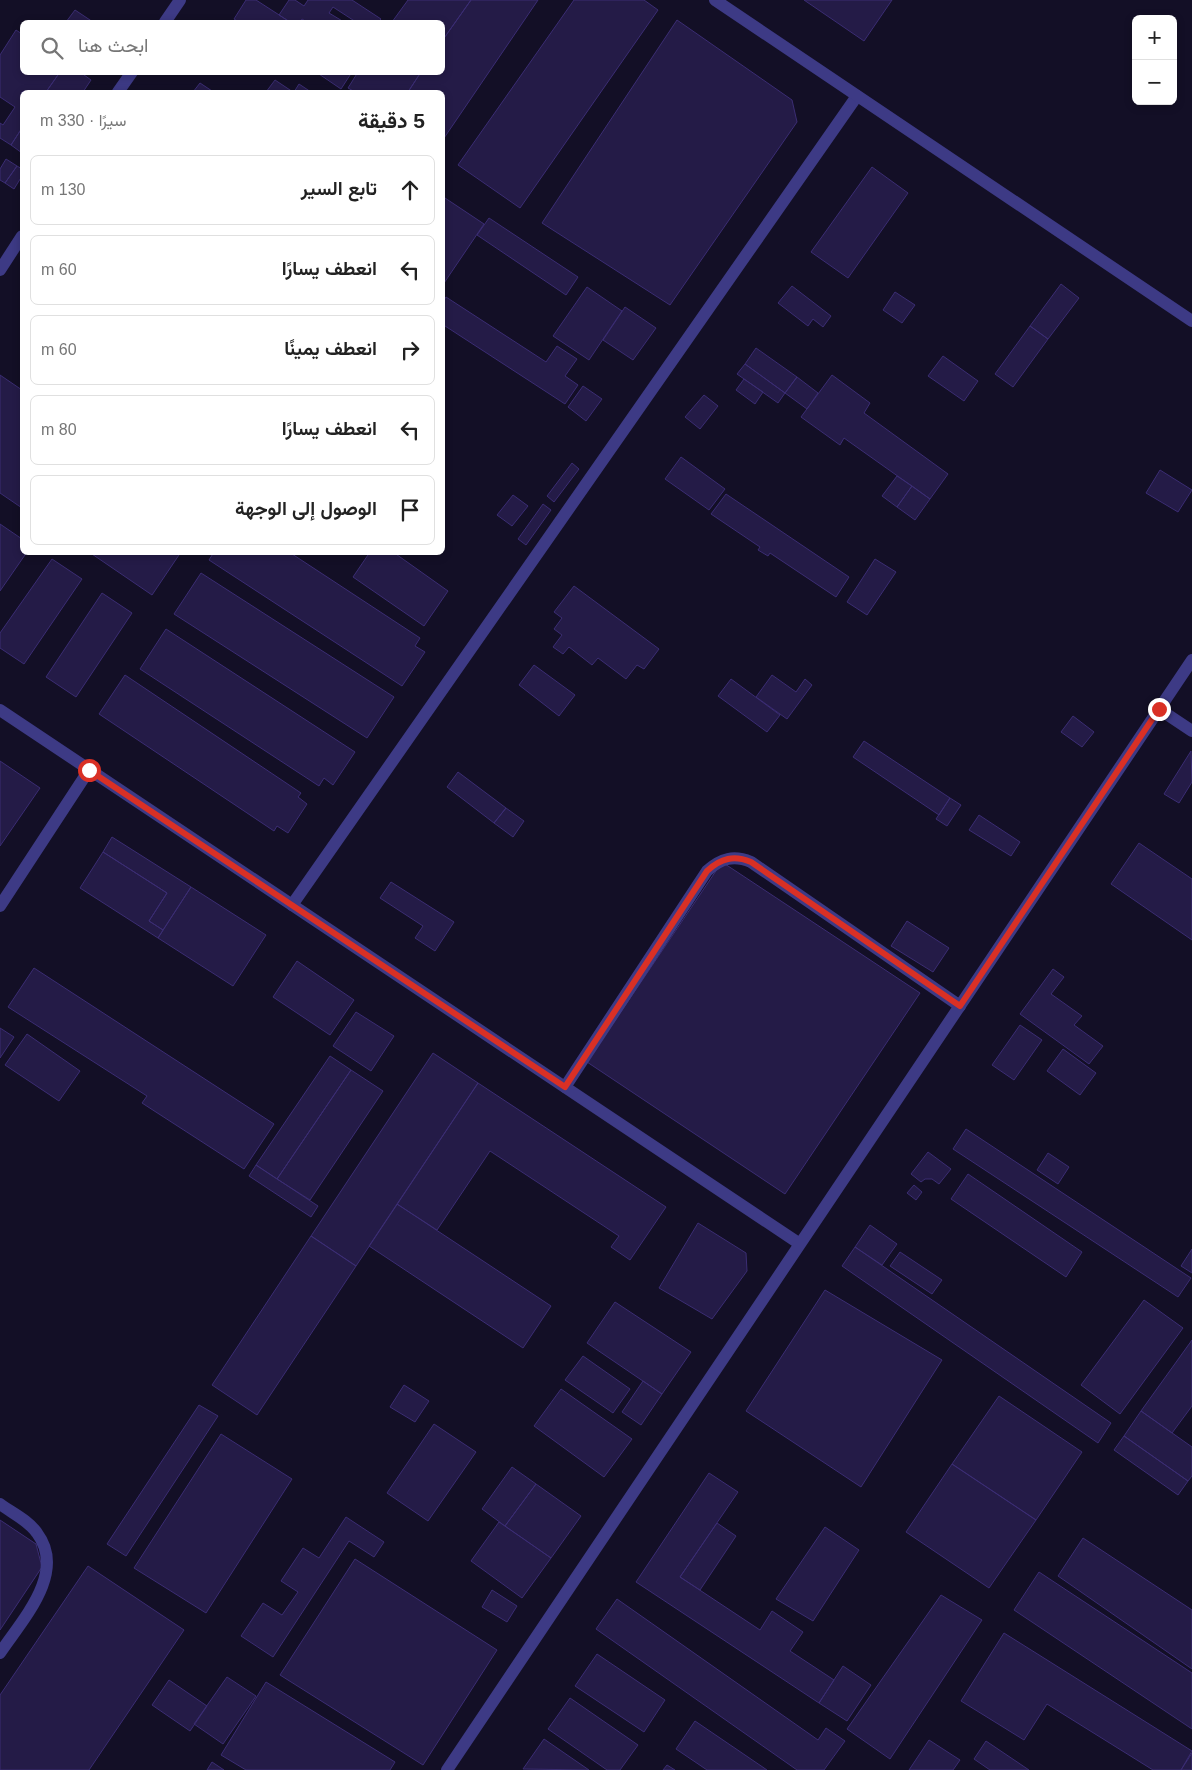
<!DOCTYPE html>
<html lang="ar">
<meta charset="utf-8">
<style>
body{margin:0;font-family:Helvetica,Vazirmatn,sans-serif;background:#f6f6f6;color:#222;direction:rtl}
.controls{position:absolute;right:15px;top:15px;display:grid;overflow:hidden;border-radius:8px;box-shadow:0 2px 8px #0003}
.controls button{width:45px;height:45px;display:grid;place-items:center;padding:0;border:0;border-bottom:1px solid #e0e0e0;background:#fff;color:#222;font:25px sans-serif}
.stop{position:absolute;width:15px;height:15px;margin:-11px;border:4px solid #d93025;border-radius:50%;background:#fff}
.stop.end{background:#d93025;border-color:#fff;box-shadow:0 1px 5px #0008}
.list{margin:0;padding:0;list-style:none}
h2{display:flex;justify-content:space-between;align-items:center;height:65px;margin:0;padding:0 20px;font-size:21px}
h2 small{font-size:16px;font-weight:400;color:#767676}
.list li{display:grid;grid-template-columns:32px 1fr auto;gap:15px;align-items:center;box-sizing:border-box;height:70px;margin:0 10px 10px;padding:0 10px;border:1px solid #e0e0e0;border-radius:8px}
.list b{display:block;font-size:19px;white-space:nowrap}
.list em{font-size:16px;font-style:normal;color:#767676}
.icon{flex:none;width:28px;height:28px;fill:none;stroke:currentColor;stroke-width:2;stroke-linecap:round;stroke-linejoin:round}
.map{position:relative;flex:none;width:1192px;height:1770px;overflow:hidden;direction:ltr}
.search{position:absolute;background:#fff;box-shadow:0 2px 8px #0003;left:20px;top:20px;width:425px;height:55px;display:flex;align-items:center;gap:12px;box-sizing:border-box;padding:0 18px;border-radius:8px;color:#767676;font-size:19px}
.panel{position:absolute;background:#fff;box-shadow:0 2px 8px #0003;left:20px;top:90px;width:425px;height:465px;border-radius:8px;direction:rtl}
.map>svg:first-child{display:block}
.building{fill:#241b47;stroke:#3b2d73}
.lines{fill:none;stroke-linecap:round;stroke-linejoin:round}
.service{stroke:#3d3a85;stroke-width:12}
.minor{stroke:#3d3a85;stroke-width:12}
.route{stroke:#d93025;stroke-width:6}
</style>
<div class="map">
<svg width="1192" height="1770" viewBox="0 0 1192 1770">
<rect width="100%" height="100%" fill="#130f26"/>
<path class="building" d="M246 0H256L290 22H239L234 19Z
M289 0H295L304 6 308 0H352L381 19 378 22H356L333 7 329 13 344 22H307L302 19 300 22H290L279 15Z
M408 0H471L442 41V22H392Z
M471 0H538L442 141V92H408L421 72H442V41Z
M574 0H644L658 10 520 208 458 165Z
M804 0H892L864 41Z
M75 10 93 22H66Z
M677 20 792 100 797 122 670 305 542 223Z
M16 30 22 34V72H60L46 92H22V128L11 145 0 138V123L3 125 15 107 0 97V55Z
M60 72H80L91 80 83 92H46Z
M316 72H352L341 89Z
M358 72H421L408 92H355L348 88Z
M275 80 293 92H266Z
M200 83 212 91V92H193Z
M299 84 311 92H294Z
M22 128V153L11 145Z
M6 159 17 166 5 183 0 180V169Z
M17 166 22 169V176L14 189 5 183Z
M872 167 908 193 848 278 811 252Z
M445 198 484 224 442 286V203Z
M489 218 578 277 566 295 477 235Z
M1061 284 1079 298 1048 339 1030 326Z
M792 286 831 316 823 327 813 319 808 326 778 303Z
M587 287 622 311 589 360 553 336Z
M895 292 915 305 902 323 883 310Z
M446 297 546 362 557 346 577 359 565 376 578 385 565 404 442 324V303Z
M625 307 656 328 633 360 603 340Z
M1030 326 1048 339 1013 387 995 374Z
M756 348 797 377 785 393 745 364Z
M943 356 978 381 964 401 928 376Z
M745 364 785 393 778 403 737 374Z
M0 375 22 390V508L0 493Z
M832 375 870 403 864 413 948 474 930 499 844 438 840 445 801 417Z
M797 377 818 393 807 409 785 393Z
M744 379 763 392 755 404 736 390Z
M583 386 602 399 586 421 568 407Z
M704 395 718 406 700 429 685 417Z
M681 457 725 489 709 510 665 479Z
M572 463 579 469 554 502 547 496Z
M1160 470 1192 490 1178 512 1146 493Z
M897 476 912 486 897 507 882 496Z
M912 486 930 499 915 520 897 507Z
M726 494 849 577 836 597 770 553 768 556 758 550 760 547 711 514Z
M513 495 528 506 512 526 497 515Z
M543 504 551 510 526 545 518 539Z
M0 524 22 539V552H27L0 591Z
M89 552H181L152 595Z
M214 552H289L420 638 415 646 425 652 402 686 209 560Z
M370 552H393L448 591 424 626 353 577Z
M52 559 82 579 24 664 0 648V633Z
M875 559 896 572 867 615 847 602Z
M201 573 394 697 367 738 174 614Z
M574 586 659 649 644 669 637 665 626 679 598 658 592 665 569 647 563 654 553 647 562 635 554 629 562 618 554 612Z
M102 593 132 613 76 697 46 677Z
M166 629 355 752 333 785 324 778 319 786 140 669Z
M534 665 575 695 559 716 519 685Z
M125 675 301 793 298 797 307 804 288 833 277 826 274 831 99 714Z
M772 675 796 692 805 679 812 685 787 719 756 697Z
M731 679 780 715 767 732 718 696Z
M1073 716 1094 732 1082 747 1061 732Z
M864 741 950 798 939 815 853 757Z
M1191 751 1192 782 1179 803 1164 794Z
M0 761 40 788 0 846Z
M458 772 506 808 494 823 447 787Z
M950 798 961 805 947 826 936 819Z
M506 808 524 821 513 837 494 823Z
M979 815 1020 842 1011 856 969 830Z
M112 837 191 887 163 930 149 921 167 893 103 852Z
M1139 843 1192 879V940L1111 884Z
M103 852 167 893 149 921 163 930 158 938 80 888Z
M722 862 920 993 785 1194 587 1062Z
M391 882 454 922 435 951 415 938 423 926 380 898Z
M191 887 266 935 233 986 158 938Z
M907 921 949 948 933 972 891 946Z
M297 961 354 1000 330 1035 273 997Z
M34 968 274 1124 244 1169 142 1103 147 1096 8 1007Z
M1053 969 1064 977 1051 994 1082 1016 1074 1025 1103 1046 1089 1064 1020 1014Z
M356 1012 394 1036 371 1071 333 1046Z
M1020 1025 1042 1040 1014 1080 992 1065Z
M0 1028 14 1037 0 1058Z
M27 1034 80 1071 59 1101 5 1065Z
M1063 1049 1096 1073 1080 1095 1047 1071Z
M433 1053 478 1083 356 1266 311 1236Z
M330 1056 351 1070 277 1179 256 1165Z
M351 1070 383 1091 310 1200 277 1179Z
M478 1083 666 1207 630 1260 611 1247 619 1236 490 1151 437 1230 397 1204Z
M966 1129 1191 1278 1178 1297 953 1149Z
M928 1152 951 1169 939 1184 932 1179H925L921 1182 911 1174Z
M1048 1153 1069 1167 1058 1184 1037 1170Z
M256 1165 318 1206 311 1217 249 1176Z
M968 1174 1082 1252 1066 1277 951 1199Z
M914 1185 922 1192 916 1200 907 1193Z
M397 1204 551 1306 523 1348 369 1246Z
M698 1223 746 1253 747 1271 712 1319 659 1288Z
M870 1225 897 1244 882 1265 855 1247Z
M311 1236 356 1266 257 1415 212 1385Z
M855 1247 1111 1423 1098 1443 842 1266Z
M1192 1249V1273L1181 1266Z
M900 1252 942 1280 932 1294 890 1266Z
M825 1290 942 1360 861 1487 746 1411Z
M1144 1300 1183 1328 1120 1414 1081 1385Z
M615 1302 691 1352 662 1394 587 1343Z
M1192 1340V1406L1172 1433 1141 1411Z
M583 1356 630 1389 613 1413 565 1380Z
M643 1381 662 1394 641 1425 622 1412Z
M404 1385 429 1401 415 1422 390 1407Z
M561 1389 632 1439 604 1477 534 1426Z
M999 1396 1082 1452 1036 1520 952 1464Z
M199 1405 218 1416 126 1556 107 1544Z
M1141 1411 1192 1447V1476L1188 1481 1124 1436Z
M434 1424 476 1452 428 1521 387 1493Z
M221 1434 292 1479 206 1613 134 1568Z
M1124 1436 1188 1481 1178 1495 1114 1450Z
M952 1464 1036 1520 989 1588 906 1532Z
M512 1467 536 1484 505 1526 482 1509Z
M709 1473 738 1492 680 1577 760 1630 772 1611 803 1632 790 1651 834 1680 819 1703 636 1582Z
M536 1484 581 1516 551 1558 505 1526Z
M346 1517 384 1542 374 1557 349 1541 273 1657 241 1636 263 1603 282 1615 298 1592 281 1581 303 1548 319 1558Z
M0 1520 36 1544 42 1567 0 1630Z
M499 1522 551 1558 522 1598 471 1561Z
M717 1523 736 1536 700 1590 680 1577Z
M825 1527 859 1550 813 1621 776 1599Z
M1083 1538 1192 1610V1669L1058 1576Z
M355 1559 497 1650 423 1765 280 1675Z
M88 1566 184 1630 89 1770H0V1695Z
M1039 1572 1192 1673V1729L1014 1610Z
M492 1590 517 1606 507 1622 482 1607Z
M941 1595 982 1620 890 1759 847 1729Z
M617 1599 818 1740 826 1728 845 1741 824 1770H797L596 1629Z
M1004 1633 1192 1751 1181 1770H1153L1047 1704 1024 1740 961 1701Z
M597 1654 665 1700 644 1732 575 1686Z
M843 1666 871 1685 847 1721 819 1703Z
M227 1677 256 1696 223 1744 194 1724Z
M169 1680 207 1706 190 1731 152 1705Z
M266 1682 395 1762 390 1770H246L221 1755Z
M570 1698 638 1745 620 1770H607L548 1729Z
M695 1721 767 1770H707L676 1749Z
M544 1739 589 1770 523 1769Z
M929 1740 960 1760 953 1770H909Z
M986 1741 1029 1770H990L974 1759Z
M1192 1753V1770H1181Z
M212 1762 224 1770H207Z
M667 1765 675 1770H663Z"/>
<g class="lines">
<path class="service" d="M165 22 180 0
M118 92 132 72
M0 270 22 236
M1159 709 1192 731
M292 905 857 96
M0 906 89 770
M565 1087 707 871C721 858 734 855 751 862L960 1006
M0 1504C12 1513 28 1520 37 1533 67 1573 22 1620 0 1653"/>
<path class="minor" d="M715 0 1192 321
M0 710 800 1244
M447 1770 1192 660"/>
</g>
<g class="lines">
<path class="route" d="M89 770 565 1087 707 871C721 858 734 855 751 862L960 1006 1159 709"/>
</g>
</svg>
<div class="controls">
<button>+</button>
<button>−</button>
</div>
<div class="stop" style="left:89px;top:770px"></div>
<div class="stop end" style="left:1159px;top:709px"></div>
<div class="search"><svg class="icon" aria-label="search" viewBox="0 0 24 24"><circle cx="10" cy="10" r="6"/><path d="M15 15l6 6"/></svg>ابحث هنا</div>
<section class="panel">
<h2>5 دقيقة<small>سيرًا · 330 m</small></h2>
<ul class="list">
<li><svg class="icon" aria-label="ahead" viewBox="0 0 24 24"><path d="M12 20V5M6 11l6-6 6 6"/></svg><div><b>تابع السير</b></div><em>130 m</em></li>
<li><svg class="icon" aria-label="left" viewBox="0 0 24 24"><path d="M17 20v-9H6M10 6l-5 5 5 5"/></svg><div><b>انعطف يسارًا</b></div><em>60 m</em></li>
<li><svg class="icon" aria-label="right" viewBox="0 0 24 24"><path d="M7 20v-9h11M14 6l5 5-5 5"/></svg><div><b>انعطف يمينًا</b></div><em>60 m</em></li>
<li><svg class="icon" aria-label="left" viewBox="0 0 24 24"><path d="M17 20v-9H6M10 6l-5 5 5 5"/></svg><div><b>انعطف يسارًا</b></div><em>80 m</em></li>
<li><svg class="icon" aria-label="arrive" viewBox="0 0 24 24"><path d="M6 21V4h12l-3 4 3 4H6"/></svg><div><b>الوصول إلى الوجهة</b></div></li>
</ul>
</section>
</div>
